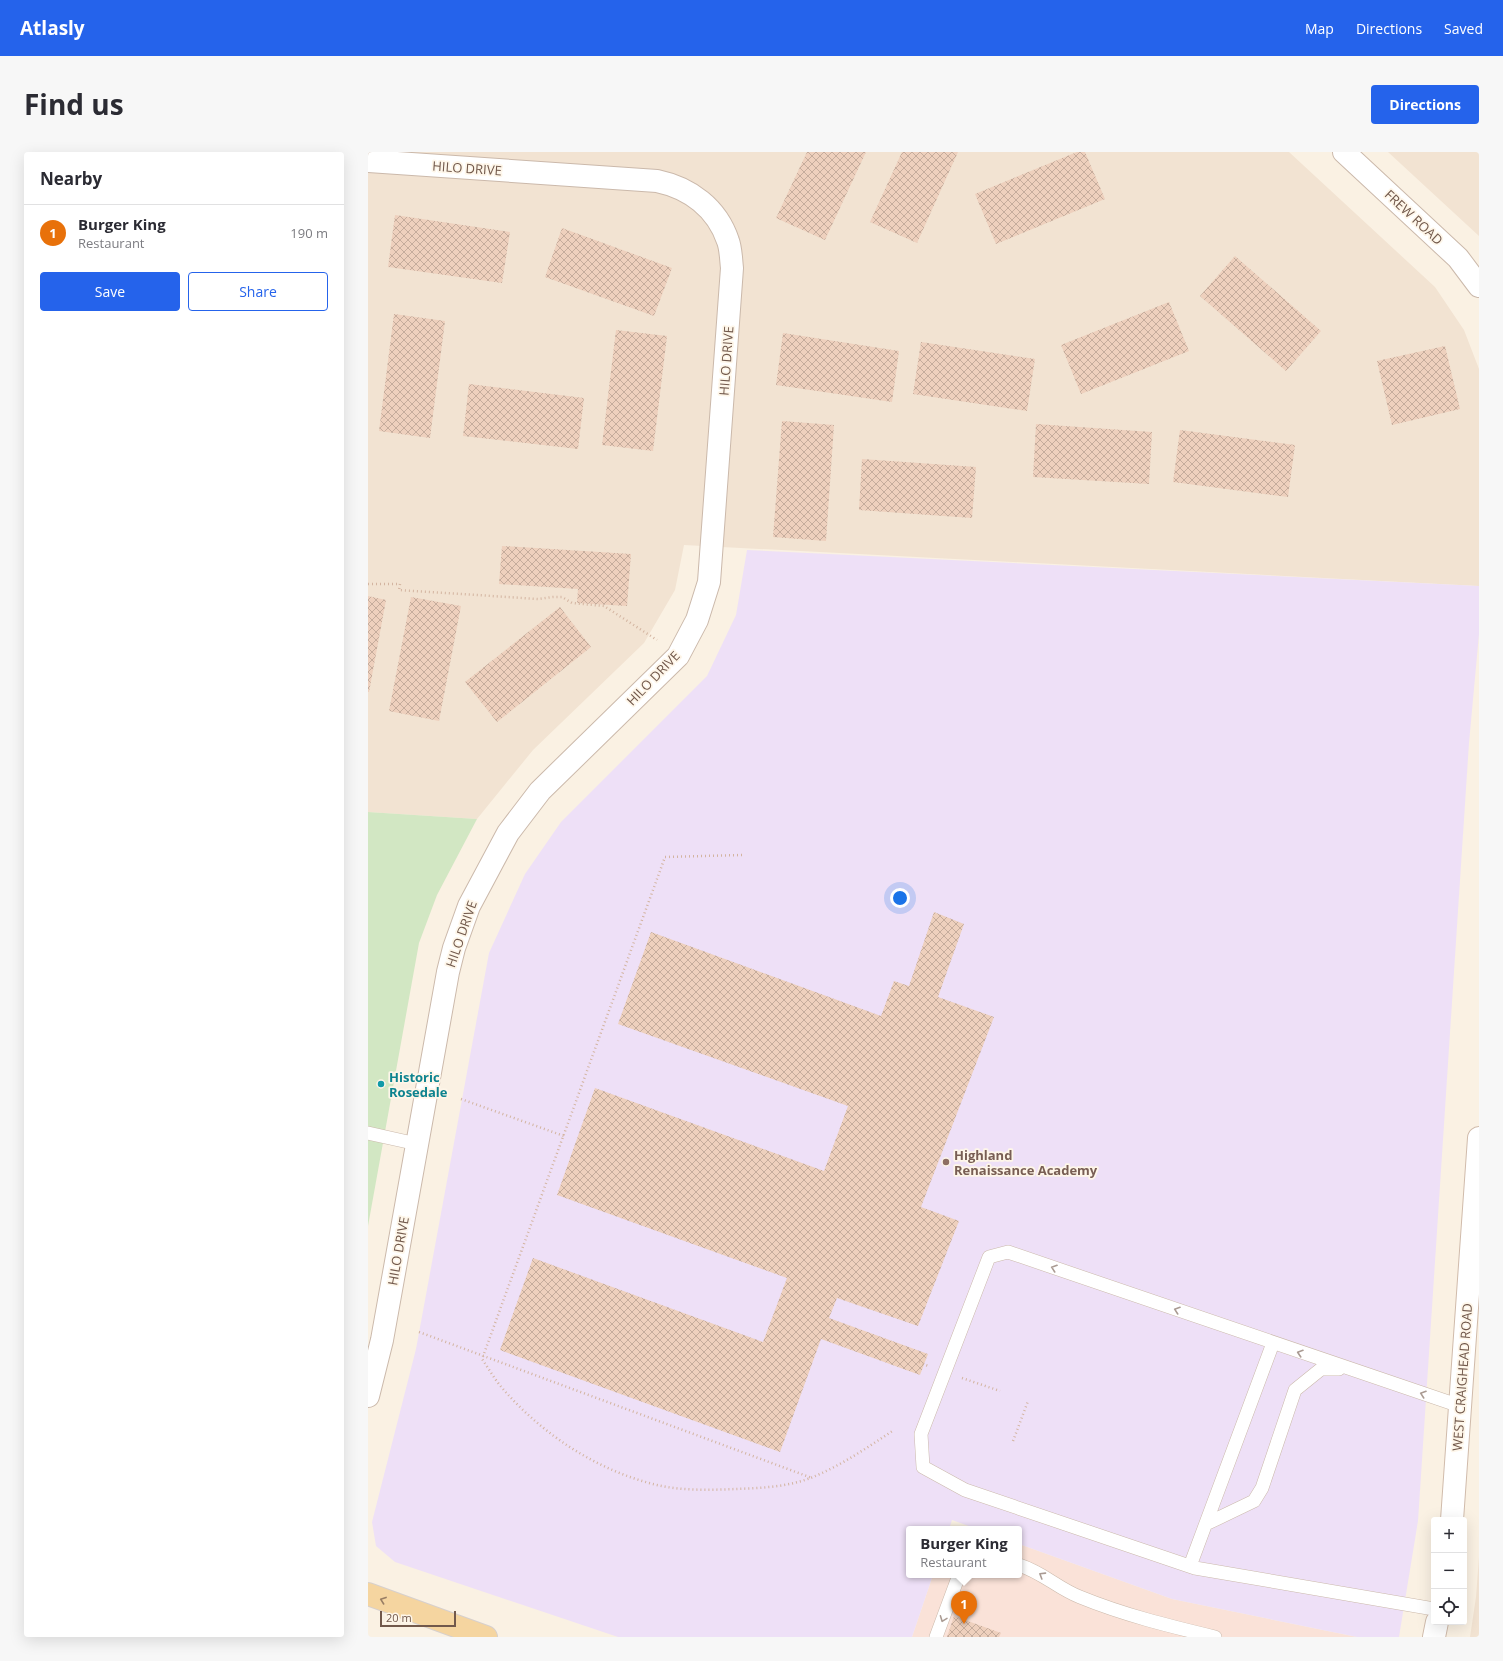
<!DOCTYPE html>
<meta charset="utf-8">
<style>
body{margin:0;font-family:"Open Sans",sans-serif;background:#f7f7f7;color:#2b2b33}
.controls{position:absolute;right:12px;bottom:12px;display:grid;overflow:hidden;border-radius:4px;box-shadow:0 4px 16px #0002}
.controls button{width:36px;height:36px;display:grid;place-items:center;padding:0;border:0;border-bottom:1px solid #e1e1e2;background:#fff;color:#2b2b33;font:20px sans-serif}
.scale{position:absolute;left:12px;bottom:10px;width:76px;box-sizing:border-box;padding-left:4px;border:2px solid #71584b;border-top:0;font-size:11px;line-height:14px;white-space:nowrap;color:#71584b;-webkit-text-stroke:3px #fef6e9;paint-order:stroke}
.you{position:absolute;left:532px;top:746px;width:14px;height:14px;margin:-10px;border:3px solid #fff;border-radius:50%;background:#1a73e8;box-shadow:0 0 0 6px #1a73e833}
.badge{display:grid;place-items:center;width:26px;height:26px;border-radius:50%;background:#2563eb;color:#fff;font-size:13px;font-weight:700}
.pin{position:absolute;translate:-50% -33px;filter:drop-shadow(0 1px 2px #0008)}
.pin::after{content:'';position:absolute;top:21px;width:14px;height:12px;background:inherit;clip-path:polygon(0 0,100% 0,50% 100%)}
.popup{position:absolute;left:538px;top:1374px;width:116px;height:52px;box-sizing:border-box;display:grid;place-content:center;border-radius:4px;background:#fff;filter:drop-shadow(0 1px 3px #0005);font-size:13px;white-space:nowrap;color:#7c7c81}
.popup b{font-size:15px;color:#2b2b33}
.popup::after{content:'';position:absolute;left:50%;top:100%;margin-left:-8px;border:8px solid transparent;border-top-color:#fff}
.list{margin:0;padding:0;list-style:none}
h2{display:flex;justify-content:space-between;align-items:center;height:52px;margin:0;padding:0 16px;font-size:17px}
h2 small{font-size:13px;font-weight:400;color:#7c7c81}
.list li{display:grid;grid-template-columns:26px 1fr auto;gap:12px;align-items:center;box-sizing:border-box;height:56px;padding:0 16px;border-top:1px solid #e1e1e2}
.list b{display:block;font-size:15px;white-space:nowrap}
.list p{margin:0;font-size:13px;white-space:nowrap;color:#7c7c81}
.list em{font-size:13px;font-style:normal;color:#7c7c81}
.actions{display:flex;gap:8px;padding:12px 16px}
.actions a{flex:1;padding:9px 0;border:1px solid #2563eb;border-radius:4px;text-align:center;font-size:14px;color:#2563eb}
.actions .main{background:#2563eb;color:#fff}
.icon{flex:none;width:22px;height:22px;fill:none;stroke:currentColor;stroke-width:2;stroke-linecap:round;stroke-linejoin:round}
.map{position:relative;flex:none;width:1111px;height:1485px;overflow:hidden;border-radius:4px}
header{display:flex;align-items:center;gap:24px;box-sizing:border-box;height:56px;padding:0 20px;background:#2563eb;color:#fff}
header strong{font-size:19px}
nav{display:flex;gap:22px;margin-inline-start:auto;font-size:14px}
.intro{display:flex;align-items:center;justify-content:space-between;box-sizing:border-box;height:96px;padding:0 24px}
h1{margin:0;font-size:28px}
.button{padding:10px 18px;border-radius:4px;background:#2563eb;color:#fff;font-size:14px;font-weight:700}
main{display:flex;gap:24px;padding:0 24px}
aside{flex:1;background:#fff;border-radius:4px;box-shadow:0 4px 16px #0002}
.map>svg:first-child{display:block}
.residential{fill:#f2e3d2}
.commercial{fill:#fae2d8}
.education{fill:#eee0f7}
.green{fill:#d2e7c3}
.building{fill:url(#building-cross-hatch)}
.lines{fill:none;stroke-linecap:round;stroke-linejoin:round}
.lane-casing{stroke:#cbb9ab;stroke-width:14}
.street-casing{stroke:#cbb9ab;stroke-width:24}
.secondary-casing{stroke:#d0bbab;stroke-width:24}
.primary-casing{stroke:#d7d0cd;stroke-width:24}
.path{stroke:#d3b4a0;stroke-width:2.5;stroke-dasharray:1 3;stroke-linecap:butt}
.lane{stroke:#fff;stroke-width:13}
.street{stroke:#fff;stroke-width:22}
.secondary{stroke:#fff;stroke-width:22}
.primary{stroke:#f5d5a0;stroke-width:22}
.oneway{stroke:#aa9b93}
.oneway2{stroke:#997e64}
.culture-dot{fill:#0f9aa8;stroke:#fef6e9;stroke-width:1.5}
.education-dot{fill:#8d6e63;stroke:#fef6e9;stroke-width:1.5}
.labels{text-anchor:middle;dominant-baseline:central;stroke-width:3.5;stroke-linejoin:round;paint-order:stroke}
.street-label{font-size:13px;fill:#71584b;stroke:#fef6e9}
.culture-label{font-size:13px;font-weight:bold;fill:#0d838f;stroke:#fef6e9;text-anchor:start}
.education-label{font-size:13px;font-weight:bold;fill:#785e54;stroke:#fef6e9;text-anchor:start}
</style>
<header>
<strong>Atlasly</strong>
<nav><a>Map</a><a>Directions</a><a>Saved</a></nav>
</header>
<div class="intro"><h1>Find us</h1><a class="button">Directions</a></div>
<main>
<aside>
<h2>Nearby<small></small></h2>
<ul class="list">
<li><span class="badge" style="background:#e8710a">1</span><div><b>Burger King</b><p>Restaurant</p></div><em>190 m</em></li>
</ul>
<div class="actions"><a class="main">Save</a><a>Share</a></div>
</aside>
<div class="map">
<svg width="1111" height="1485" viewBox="0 0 1111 1485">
<defs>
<pattern id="building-cross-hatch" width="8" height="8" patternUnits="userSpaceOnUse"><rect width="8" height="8" fill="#eed0bd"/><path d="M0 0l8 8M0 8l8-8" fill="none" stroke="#c5ac9c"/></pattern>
</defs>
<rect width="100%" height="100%" fill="#faf1e3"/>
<path class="residential" d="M0 0H921L1067 135 1096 178 1111 217V434L316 393 307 438 276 491 165 598 109 667 0 660Z
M1020 0H1111V84Z
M1111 1405V1485H1102L1108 1445Z"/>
<path class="commercial" d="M651 1392 804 1447 989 1485H544L565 1423H651Z"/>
<path class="education" d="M379 398 1111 434V482L1101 591 1050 1369 1031 1485H989L804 1447 651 1392V1377H609L584 1368 581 1377H541V1423H565L544 1485H250L27 1410 8 1394 4 1370 48 1197 121 801 157 722 193 670 339 524 368 463Z"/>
<path class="green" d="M0 660 109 667 69 743 51 791 0 1074Z"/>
<path class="building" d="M439 0H498L457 88 408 66Z
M534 0H590L549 91 502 70Z
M709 0H717L737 47 628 92 607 42Z
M27 63 142 80 134 131 20 115Z
M194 76 304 116 286 164 177 125Z
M867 104 953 179 918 219 832 144Z
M801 150 821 199 713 242 693 193Z
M26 162 77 169 62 286 11 279Z
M248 178 299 184 285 299 234 293Z
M415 181 531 199 524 250 408 233Z
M553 190 667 207 659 259 545 242Z
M1077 194 1092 257 1024 273 1009 209Z
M101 232 216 246 210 297 95 284Z
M414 269 466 273 458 389 405 385Z
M668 272 784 280 781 332 665 325Z
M812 278 927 293 920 345 805 330Z
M494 307 608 315 604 366 491 358Z
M134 394 263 402 259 454 209 451 210 437 131 432Z
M0 444 18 448 1 540H0Z
M43 445 93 454 71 569 21 559Z
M192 455 223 495 129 570 97 530Z
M566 760 596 772 570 845 626 865 553 1055 591 1069 550 1174 469 1146 461 1166 560 1202 552 1223 453 1187 412 1300 132 1198 165 1106 395 1190 419 1126 189 1043 227 936 456 1019 480 954 250 872 283 780 513 864 526 829 541 834Z
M586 1464 633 1481 631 1485H579Z"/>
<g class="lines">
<defs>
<path id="lane" d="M0 981 49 992
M838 1372 886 1349 894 1336 927 1238 953 1217H971
M651 1413C676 1421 689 1436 712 1445 756 1463 801 1474 847 1485
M822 1414 905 1191
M1066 1457 827 1416 597 1338 555 1315 553 1282 621 1105 640 1100 1092 1254
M568 1485 591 1423"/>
<path id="street" d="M976 0 1090 106 1111 134
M0 9 289 29C322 36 349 56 360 89 363 97 363 108 364 116L341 430 329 468 310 504 172 639 140 681 101 754 86 796 80 820 14 1188 0 1244"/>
<path id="secondary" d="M1084 1368 1111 986
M1066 1485 1069 1470"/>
<path id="primary" d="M0 1442 118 1485"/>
</defs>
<use href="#lane" class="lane-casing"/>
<use href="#street" class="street-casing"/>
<use href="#secondary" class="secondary-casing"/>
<use href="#primary" class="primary-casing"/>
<path class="path" d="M0 432H32L31 438 170 447 185 445H194L204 451 236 454 289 488
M374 703 297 705 114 1207C121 1217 127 1228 135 1237 175 1283 230 1319 289 1333 315 1339 342 1338 368 1337 393 1336 421 1335 445 1325 474 1313 500 1295 526 1278
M93 947 196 984
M51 1180 444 1326
M551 1210 560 1214
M594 1226 632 1239
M645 1289 660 1249"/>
<use href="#lane" class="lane"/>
<use href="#street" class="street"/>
<use href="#secondary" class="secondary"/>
<use href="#primary" class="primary"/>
</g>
<defs><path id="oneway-chevron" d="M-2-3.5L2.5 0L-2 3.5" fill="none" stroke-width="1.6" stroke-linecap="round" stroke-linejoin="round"/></defs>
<g class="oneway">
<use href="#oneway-chevron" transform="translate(686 1116) rotate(-161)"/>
<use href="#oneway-chevron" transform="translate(809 1158) rotate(-161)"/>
<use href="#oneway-chevron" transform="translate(932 1201) rotate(-162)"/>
<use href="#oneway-chevron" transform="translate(1055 1242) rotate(-161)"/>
<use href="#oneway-chevron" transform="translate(674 1423) rotate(-148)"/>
<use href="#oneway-chevron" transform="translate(575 1467) rotate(111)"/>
</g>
<use class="oneway2" href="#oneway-chevron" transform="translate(15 1448) rotate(-160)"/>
<circle class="culture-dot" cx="13" cy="932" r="4"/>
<circle class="education-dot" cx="578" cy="1010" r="4"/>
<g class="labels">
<g class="street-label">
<text transform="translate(99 16) rotate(4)">HILO DRIVE</text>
<text transform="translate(1046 65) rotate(43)">FREW ROAD</text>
<text transform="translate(358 209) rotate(-86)">HILO DRIVE</text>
<text transform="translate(285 526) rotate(-46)">HILO DRIVE</text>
<text transform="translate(93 782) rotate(-71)">HILO DRIVE</text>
<text transform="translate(30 1099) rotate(-80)">HILO DRIVE</text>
<text transform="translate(1094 1225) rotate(-86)">WEST CRAIGHEAD ROAD</text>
</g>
<g class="culture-label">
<text x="21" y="925">Historic<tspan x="21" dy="15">Rosedale</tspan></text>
</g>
<g class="education-label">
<text x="586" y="1003">Highland<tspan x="586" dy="15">Renaissance Academy</tspan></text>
</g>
</g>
</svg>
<div class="controls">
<button>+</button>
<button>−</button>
<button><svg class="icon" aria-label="locate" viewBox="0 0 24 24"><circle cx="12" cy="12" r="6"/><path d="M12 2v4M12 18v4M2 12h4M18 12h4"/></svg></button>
</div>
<div class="scale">20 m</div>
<div class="you"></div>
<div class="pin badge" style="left:596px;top:1472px;background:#e8710a">1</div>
<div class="popup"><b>Burger King</b>Restaurant</div>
</div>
</main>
